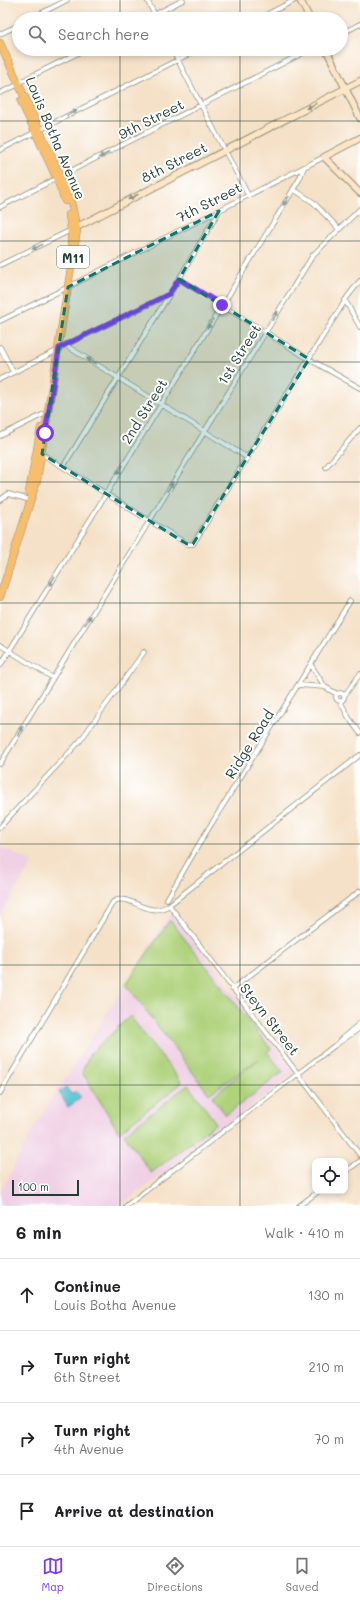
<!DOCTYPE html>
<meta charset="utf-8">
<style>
body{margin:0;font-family:Mali,sans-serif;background:#f2f2f2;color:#202124}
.controls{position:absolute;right:12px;bottom:12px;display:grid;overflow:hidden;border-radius:8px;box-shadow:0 2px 6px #0003}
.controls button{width:36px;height:36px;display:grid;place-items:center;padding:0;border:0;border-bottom:1px solid #e0e0e0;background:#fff;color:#202124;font:20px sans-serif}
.scale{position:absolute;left:12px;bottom:10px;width:67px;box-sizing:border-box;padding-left:4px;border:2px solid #1f3d34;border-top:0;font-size:11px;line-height:14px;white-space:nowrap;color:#1f3d34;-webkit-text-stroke:3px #fff;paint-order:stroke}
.stop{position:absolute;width:12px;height:12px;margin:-9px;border:3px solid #7c3aed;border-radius:50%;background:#fff}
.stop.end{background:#7c3aed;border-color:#fff;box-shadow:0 1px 4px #0008}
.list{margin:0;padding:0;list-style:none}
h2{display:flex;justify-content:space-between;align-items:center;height:52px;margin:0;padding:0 16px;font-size:17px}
h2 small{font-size:13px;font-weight:400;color:#757577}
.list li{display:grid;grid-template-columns:26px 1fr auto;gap:12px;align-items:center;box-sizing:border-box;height:72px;padding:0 16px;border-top:1px solid #e0e0e0}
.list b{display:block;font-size:15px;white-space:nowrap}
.list p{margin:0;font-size:13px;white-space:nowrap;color:#757577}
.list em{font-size:13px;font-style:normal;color:#757577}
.icon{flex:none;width:22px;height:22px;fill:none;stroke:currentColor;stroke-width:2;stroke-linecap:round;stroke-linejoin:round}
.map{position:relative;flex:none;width:360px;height:1206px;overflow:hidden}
.search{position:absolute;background:#fff;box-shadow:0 2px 6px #0003;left:12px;right:12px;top:12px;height:44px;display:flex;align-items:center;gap:10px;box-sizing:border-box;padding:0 14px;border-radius:22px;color:#757577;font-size:15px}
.sheet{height:340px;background:#fff}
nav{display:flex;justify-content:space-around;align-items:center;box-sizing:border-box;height:56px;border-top:1px solid #e0e0e0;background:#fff;font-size:11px;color:#757577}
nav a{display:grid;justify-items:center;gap:2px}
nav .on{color:#7c3aed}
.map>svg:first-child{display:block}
.built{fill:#f0d0e5}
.green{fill:#afd27a;stroke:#678857}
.water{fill:#5bc6d4;stroke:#3d8284}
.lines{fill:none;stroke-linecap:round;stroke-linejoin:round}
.street-casing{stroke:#8a8f7e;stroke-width:5.5}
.secondary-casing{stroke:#8a8f7e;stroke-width:8}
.primary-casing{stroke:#8a8f7e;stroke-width:8}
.street{stroke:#fff;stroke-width:4}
.secondary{stroke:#fde5c5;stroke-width:6}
.primary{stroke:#f9be6d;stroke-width:7}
.oneway{fill:#8e917c}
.oneway2{fill:#8f9e9a}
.route{stroke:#7c3aed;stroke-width:5}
.marked{fill:#0f766e;fill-opacity:0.2;stroke:#0f766e;stroke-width:3;stroke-dasharray:8 5;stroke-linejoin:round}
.grid{fill:none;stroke:#1f3d34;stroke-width:1;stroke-opacity:0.55}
.labels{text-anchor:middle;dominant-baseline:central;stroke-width:4;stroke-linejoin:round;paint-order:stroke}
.shield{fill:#fff;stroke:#627771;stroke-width:1}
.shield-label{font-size:13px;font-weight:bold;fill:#1f3d34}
.street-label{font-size:14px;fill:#1f3d34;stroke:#fff}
</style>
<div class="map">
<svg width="360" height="1206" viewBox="0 0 360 1206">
<rect width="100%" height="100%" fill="#fff"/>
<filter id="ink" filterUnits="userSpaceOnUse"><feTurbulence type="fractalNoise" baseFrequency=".025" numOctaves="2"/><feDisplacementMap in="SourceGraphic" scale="8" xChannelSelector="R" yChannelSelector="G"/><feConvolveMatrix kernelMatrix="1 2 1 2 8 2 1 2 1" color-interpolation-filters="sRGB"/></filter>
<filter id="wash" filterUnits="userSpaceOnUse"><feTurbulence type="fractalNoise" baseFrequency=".012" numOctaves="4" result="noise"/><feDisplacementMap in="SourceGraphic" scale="16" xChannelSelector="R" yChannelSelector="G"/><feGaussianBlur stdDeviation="0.9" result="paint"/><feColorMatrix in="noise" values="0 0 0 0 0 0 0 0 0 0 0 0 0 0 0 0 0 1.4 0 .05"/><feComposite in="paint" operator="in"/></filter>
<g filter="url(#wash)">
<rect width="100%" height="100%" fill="#f5e1c7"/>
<path class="built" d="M0 847 33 862 0 916Z
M172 912 294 1073 120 1206H0V1193L34 1127Z"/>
<path class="green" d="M170 920 271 1049 267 1052 283 1072 226 1115 212 1097 259 1059 209 1094 126 984Z
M130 1016 182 1083 119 1132 82 1072 90 1054Z
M188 1085 216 1123 151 1173 124 1134Z"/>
<path class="water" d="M66 1087 71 1094 76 1091 81 1098 68 1107 59 1092Z"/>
</g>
<g filter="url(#ink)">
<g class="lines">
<defs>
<path id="street" d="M147 0 157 19
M30 19 67 0
M146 19 183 0
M258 19 295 0
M0 34 19 25
M341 34 360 24
M172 49 248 195
M18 83 86 49
M0 93 15 86
M0 150 199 49
M293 189 313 202 339 229
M0 207 311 49
M0 265 71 230
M179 279 309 359 360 388
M68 287 324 157
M345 300 360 327
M0 321 64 289
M65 345 248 458
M0 347 13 372
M59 348 168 295
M0 379 54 352
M0 436 44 414
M42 454 187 544H193L348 296 360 281
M63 467 179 279 219 211
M326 467 360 428
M0 500 8 494 27 499
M0 645 53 678
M311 665 325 687
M0 666 281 210 300 178 304 167
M299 685 325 687 337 694
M336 697a4 4 0 1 1 8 0a4 4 0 1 1-8 0Z
M344 696 360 674
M340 701 349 718 360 733
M0 764 313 255 360 209
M0 827 80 741 144 652
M167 899 202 839 350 601
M169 905 360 755
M232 989 360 891
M340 1040 360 1023
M0 1093 113 902C128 891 148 920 169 905L360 1155
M345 1172 360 1161
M126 1206 334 1046 360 1028
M299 1206 319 1191"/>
<path id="secondary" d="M300 0 310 19
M326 49 360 118
M360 138 324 157 360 193
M73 229 360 81"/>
<path id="primary" d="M0 43 61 177 72 206 77 230 37 480 0 597
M21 101 57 179 65 201
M69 215 71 229V242
M29 492 41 428"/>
</defs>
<use href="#street" class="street-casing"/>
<use href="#secondary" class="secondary-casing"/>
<use href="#primary" class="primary-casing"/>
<use href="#street" class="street"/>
<use href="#secondary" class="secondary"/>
<use href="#primary" class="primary"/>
</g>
<defs><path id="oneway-solid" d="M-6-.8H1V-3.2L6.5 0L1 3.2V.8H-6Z"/></defs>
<g class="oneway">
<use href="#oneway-solid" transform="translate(311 106) rotate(153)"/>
<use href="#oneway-solid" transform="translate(133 197) rotate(153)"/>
</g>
<g class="oneway2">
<use href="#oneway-solid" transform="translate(72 113) rotate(-27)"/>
<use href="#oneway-solid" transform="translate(104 155) rotate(153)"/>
<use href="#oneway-solid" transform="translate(286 201) rotate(121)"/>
<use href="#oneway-solid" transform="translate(37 247) rotate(154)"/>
<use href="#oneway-solid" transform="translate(275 316) rotate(-58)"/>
<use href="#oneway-solid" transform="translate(210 324) rotate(122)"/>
<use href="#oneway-solid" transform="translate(91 361) rotate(-148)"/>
<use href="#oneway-solid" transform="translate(120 470) rotate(122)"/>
<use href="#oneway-solid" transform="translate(170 487) rotate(-58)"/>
<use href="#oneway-solid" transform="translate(52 581) rotate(121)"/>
<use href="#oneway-solid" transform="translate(88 620) rotate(-58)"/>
<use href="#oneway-solid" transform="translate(20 731) rotate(-59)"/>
</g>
</g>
<g class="lines" filter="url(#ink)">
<path class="route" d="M45 433 59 348 169 294 179 279 222 305"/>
</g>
<path class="marked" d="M219 211 179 279 309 359 193 544H187L42 454 68 287Z"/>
<path class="grid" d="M120 0V19M240 0V19M120 49V1206M240 49V1206M0 121H360M0 241H360M0 362H360M0 482H360M0 603H360M0 724H360M0 844H360M0 965H360M0 1085H360"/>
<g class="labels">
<rect class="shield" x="57" y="246" width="32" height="22" rx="3"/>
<g class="shield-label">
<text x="73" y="257">M11</text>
</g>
<g class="street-label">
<text transform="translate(151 119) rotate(-27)">9th Street</text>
<text transform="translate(56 138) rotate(67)">Louis Botha Avenue</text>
<text transform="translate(174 162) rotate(-27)">8th Street</text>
<text transform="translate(209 202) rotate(-27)">7th Street</text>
<text transform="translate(239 354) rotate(-58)">1st Street</text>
<text transform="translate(144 411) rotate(-58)">2nd Street</text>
<text transform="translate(249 744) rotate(-58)">Ridge Road</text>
<text transform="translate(270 1019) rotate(52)">Steyn Street</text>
</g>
</g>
</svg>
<div class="controls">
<button><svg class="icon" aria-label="locate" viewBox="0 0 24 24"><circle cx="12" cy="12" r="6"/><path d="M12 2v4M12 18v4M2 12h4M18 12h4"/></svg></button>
</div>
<div class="scale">100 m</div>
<div class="stop" style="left:45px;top:433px"></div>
<div class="stop end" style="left:222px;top:305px"></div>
<div class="search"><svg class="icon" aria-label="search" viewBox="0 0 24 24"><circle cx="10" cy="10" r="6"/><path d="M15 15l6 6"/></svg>Search here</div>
</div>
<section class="sheet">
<h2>6 min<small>Walk · 410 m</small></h2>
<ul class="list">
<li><svg class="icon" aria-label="ahead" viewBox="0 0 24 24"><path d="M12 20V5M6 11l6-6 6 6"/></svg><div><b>Continue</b><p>Louis Botha Avenue</p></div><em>130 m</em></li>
<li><svg class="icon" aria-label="right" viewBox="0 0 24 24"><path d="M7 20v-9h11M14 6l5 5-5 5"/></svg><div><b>Turn right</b><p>6th Street</p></div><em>210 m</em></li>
<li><svg class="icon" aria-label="right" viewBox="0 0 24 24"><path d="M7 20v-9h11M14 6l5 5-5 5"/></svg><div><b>Turn right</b><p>4th Avenue</p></div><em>70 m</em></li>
<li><svg class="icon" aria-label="arrive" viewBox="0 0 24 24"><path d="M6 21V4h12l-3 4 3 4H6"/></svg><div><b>Arrive at destination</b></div></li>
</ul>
</section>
<nav>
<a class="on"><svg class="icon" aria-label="map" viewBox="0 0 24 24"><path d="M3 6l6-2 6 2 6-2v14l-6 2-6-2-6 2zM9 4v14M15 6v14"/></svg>Map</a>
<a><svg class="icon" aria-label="directions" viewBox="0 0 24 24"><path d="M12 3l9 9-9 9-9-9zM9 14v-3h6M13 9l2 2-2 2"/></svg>Directions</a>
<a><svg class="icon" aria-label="saved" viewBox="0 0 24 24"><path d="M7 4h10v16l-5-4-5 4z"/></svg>Saved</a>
</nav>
